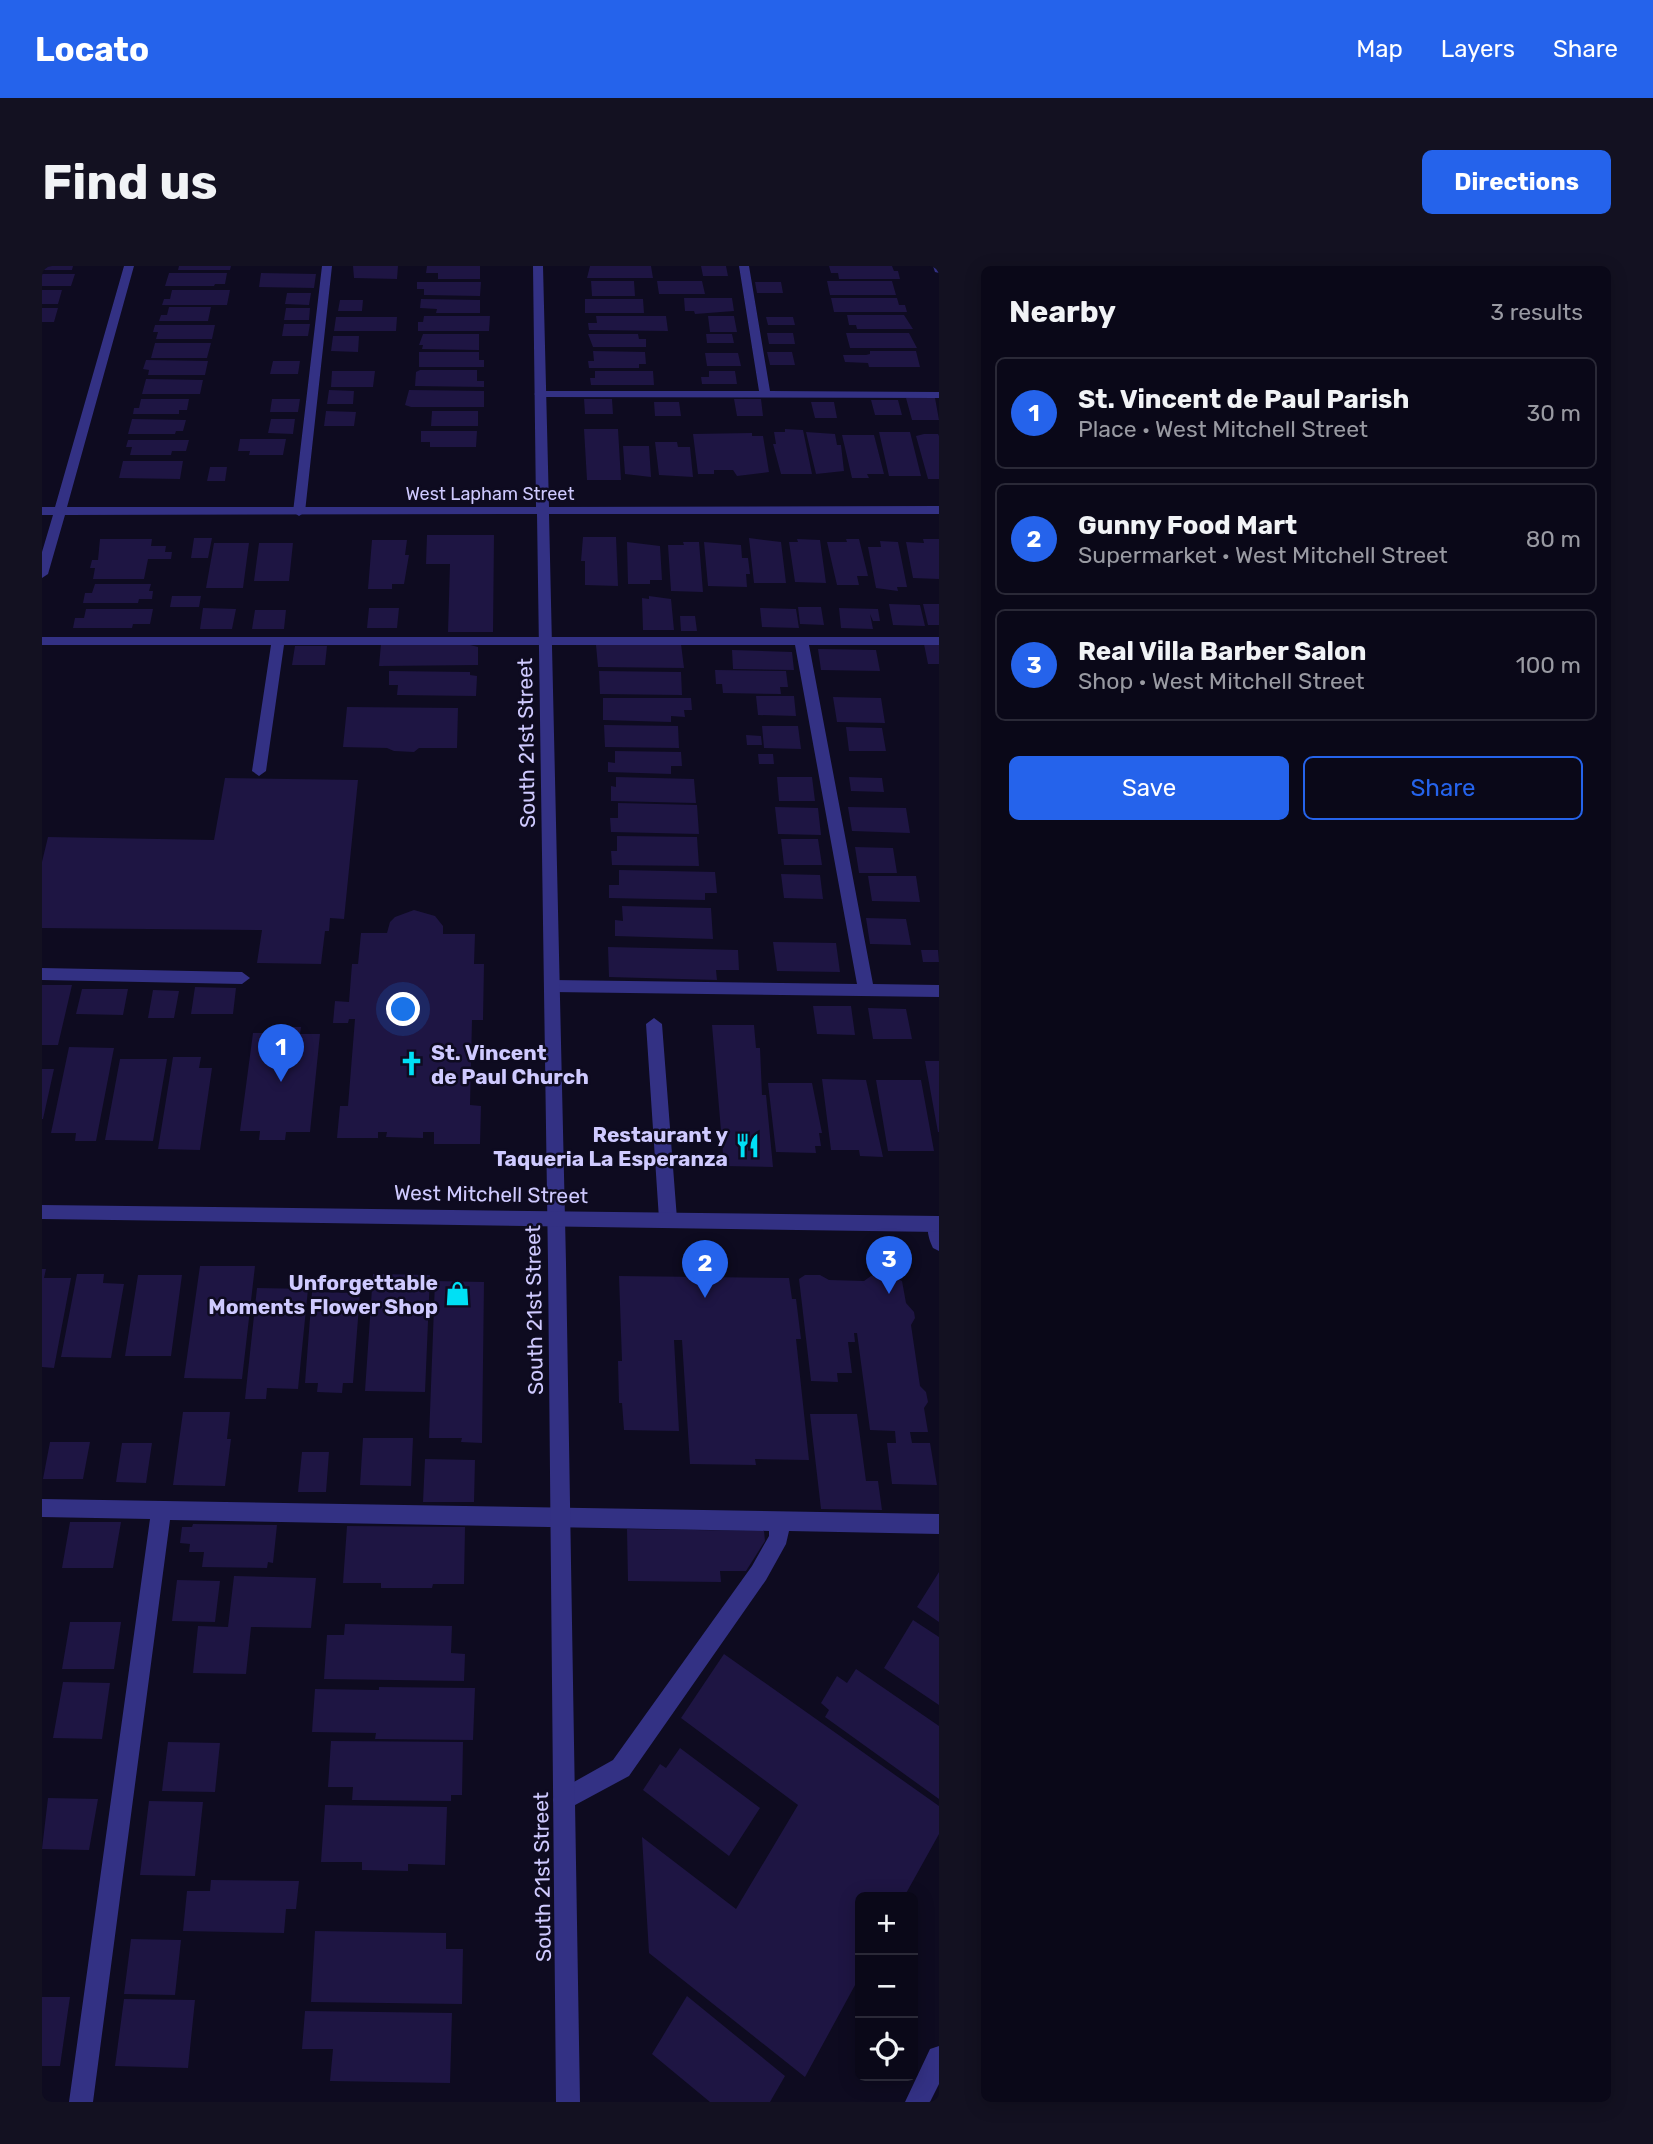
<!DOCTYPE html>
<meta charset="utf-8">
<style>
body{margin:0;font-family:Rubik,sans-serif;background:#131121;color:#f1f3f6}
.controls{position:absolute;right:21px;bottom:21px;display:grid;overflow:hidden;border-radius:10px;box-shadow:0 4px 18px #0003}
.controls button{width:63px;height:63px;display:grid;place-items:center;padding:0;border:0;border-bottom:2px solid #2a2937;background:#0a0818;color:#f1f3f6;font:35px sans-serif}
.you{position:absolute;left:362px;top:744px;width:24px;height:24px;margin:-18px;border:5px solid #fff;border-radius:50%;background:#1a73e8;box-shadow:0 0 0 10px #1a73e833}
.badge{display:grid;place-items:center;width:46px;height:46px;border-radius:50%;background:#2563eb;color:#fff;font-size:23px;font-weight:700}
.pin{position:absolute;translate:-50% -58px;filter:drop-shadow(0 2px 4px #0008)}
.pin::after{content:'';position:absolute;top:37px;width:24px;height:21px;background:inherit;clip-path:polygon(0 0,100% 0,50% 100%)}
.list{margin:0;padding:0;list-style:none}
h2{display:flex;justify-content:space-between;align-items:center;height:91px;margin:0;padding:0 28px;font-size:30px}
h2 small{font-size:23px;font-weight:400;color:#999aa2}
.list li{display:grid;grid-template-columns:46px 1fr auto;gap:21px;align-items:center;box-sizing:border-box;height:112px;margin:0 14px 14px;padding:0 14px;border:2px solid #2a2937;border-radius:10px}
.list b{display:block;font-size:26px;white-space:nowrap}
.list p{margin:0;font-size:23px;white-space:nowrap;color:#999aa2}
.list em{font-size:23px;font-style:normal;color:#999aa2}
.actions{display:flex;gap:14px;padding:21px 28px}
.actions a{flex:1;padding:16px 0;border:2px solid #2563eb;border-radius:10px;text-align:center;font-size:24px;color:#2563eb}
.actions .main{background:#2563eb;color:#fff}
.icon{flex:none;width:38px;height:38px;fill:none;stroke:currentColor;stroke-width:2;stroke-linecap:round;stroke-linejoin:round}
.map{position:relative;flex:none;width:897px;height:1836px;overflow:hidden;border-radius:10px}
header{display:flex;align-items:center;gap:42px;box-sizing:border-box;height:98px;padding:0 35px;background:#2563eb;color:#fff}
header strong{font-size:33px}
nav{display:flex;gap:38px;margin-inline-start:auto;font-size:24px}
.intro{display:flex;align-items:center;justify-content:space-between;box-sizing:border-box;height:168px;padding:0 42px}
h1{margin:0;font-size:49px}
.button{padding:18px 32px;border-radius:10px;background:#2563eb;color:#fff;font-size:24px;font-weight:700}
main{display:flex;gap:42px;padding:0 42px}
aside{flex:1;background:#0a0818;border-radius:10px;box-shadow:0 4px 18px #0003}
.map>svg:first-child{display:block}
.building{fill:#1e1543}
.lines{fill:none;stroke-linecap:round;stroke-linejoin:round}
.service{fill:#333184;fill-rule:evenodd}
.minor{fill:#333184;fill-rule:evenodd}
.tertiary{fill:#333184;fill-rule:evenodd}
.labels{text-anchor:middle;dominant-baseline:central;stroke-width:5;stroke-linejoin:round;paint-order:stroke}
.far-street-label{font-size:18px;fill:#cfcaff;stroke:#0e0b20}
.street-label{font-size:21px;fill:#cfcaff;stroke:#0e0b20}
.poi-label{font-size:21px;font-weight:bold;fill:#cfcaff;stroke:#0e0b20;text-anchor:end}
</style>
<header>
<strong>Locato</strong>
<nav><a>Map</a><a>Layers</a><a>Share</a></nav>
</header>
<div class="intro"><h1>Find us</h1><a class="button">Directions</a></div>
<main>
<div class="map">
<svg width="897" height="1836" viewBox="0 0 897 1836">
<rect width="100%" height="100%" fill="#0e0b20"/>
<path class="building" d="M0 0H31L30 4H0Z
M137 0H189L188 4H136Z
M311 0H356L355 13 312 12Z
M385 0H438V13H396V7H384Z
M548 0H609L611 12H545Z
M659 0H684L686 10H661Z
M787 0H850L852 5H856L858 13H797L796 7H789Z
M127 7H185L183 18H173L172 20H123Z
M219 7 274 8 272 22 217 21Z
M0 8H33L29 20H0Z
M549 15H592L593 30H550Z
M615 15H660L663 28H617Z
M785 15H850L854 29H788Z
M375 16H439L438 30 382 29V23H375Z
M713 16H739L741 27H715Z
M0 24H20L16 38H0Z
M130 24H188L185 39H120L122 33H128Z
M245 27H269L267 39 243 38Z
M642 32H690L692 45 653 48 652 45H643Z
M789 32H855L857 39H863L865 46H792Z
M379 33 438 34V47H394L395 43 378 42Z
M543 33H601L602 47H543Z
M298 34H321L320 45H296Z
M127 41H169L166 55H117L119 49H125Z
M0 42H16L12 56H0Z
M244 42H268L267 54H242Z
M805 49H862L871 63H815L814 59H807Z
M382 50H448L447 65H376V56H381Z
M554 50H624L626 65 547 64 546 57H555Z
M666 50H692L695 66H668Z
M294 51H355L354 65H292Z
M724 51H751L753 59H726Z
M242 58H268L266 70H240Z
M113 59H173L170 73H114L116 66H111Z
M725 67H751L753 78H727Z
M804 67H867L875 82H808Z
M381 68H437V84L380 83 381 79H377Z
M546 68H596L597 73H604V81H551Z
M664 68H690L692 77H665Z
M291 70H317L316 86 289 85Z
M113 77H169L165 92H109Z
M551 85 603 86 604 98H597V102H547L546 95H552Z
M828 85H874L878 101H827L826 97 803 96 801 89H824L828 88Z
M377 86H437V94H442V101H377Z
M725 86H750L753 99H728Z
M663 87H696L699 100H665Z
M104 94 166 95 163 109H106L107 104 101 103Z
M231 95H258L256 108H228Z
M378 104H435V115H442V121L373 120 374 106Z
M290 105H333L331 121H289Z
M553 105H611L612 119H549L548 112H553Z
M667 105H693L695 118H660L659 111H667Z
M104 113 161 114 158 128H100Z
M287 124 312 125 311 138H285Z
M367 124 442 125V141H369L363 139Z
M864 132H893L897 154H870Z
M99 133H147L145 144H137V148H91L92 142H97Z
M230 133H258L256 146H228Z
M542 133H570L571 148H543Z
M692 133H719L721 150H695Z
M829 134H856L860 149H833Z
M612 136H637L639 150H613Z
M769 136H792L795 152H773Z
M284 145 314 146 312 160H282Z
M390 145H436V160H389Z
M90 153 144 154 141 165H134L133 168H86Z
M229 153H253L251 168 226 167Z
M542 163H576L579 214H545Z
M743 163 761 164 770 208H739L731 178H734L732 166H743Z
M379 165H435L434 181H388V176H379Z
M764 166 793 168 795 179H799L802 205 774 208Z
M837 166H868L879 210H847Z
M710 167V170H721L727 206 695 210 691 204H672V208H656L651 168Z
M882 168H896L897 170V213H886L874 170Z
M800 169H832L842 208H825L827 212H810Z
M198 173H244L241 189H207L208 185H196Z
M86 174H147L144 185H130L129 189H88L90 181H84Z
M613 176H635L636 181H648L651 211 617 209Z
M581 180H607L609 211 583 208Z
M81 195H141L138 213 77 212Z
M168 201H185L183 215H165Z
M385 269H452L451 366H406L408 298H384Z
M541 271H574L576 320 543 319V295H539Z
M152 272H170L166 292H149Z
M707 272 739 276 744 317H712Z
M58 273H110L109 280H124L123 286H130L129 293H106L102 313H51L53 302H48L50 294H56Z
M755 273 778 274 784 317 753 316 747 276H756Z
M804 273H817L826 310H815L817 319H795L785 276H805Z
M881 273H897V313L871 312 864 276 882 277Z
M330 274H365L363 289H367L362 318H350V323H326Z
M838 275 856 276 865 321H855L856 325 834 322 826 281H839Z
M585 276 618 280 620 314H608V318H586Z
M641 276H657L661 326 629 325 626 279H642Z
M662 276 699 279 700 292H706L708 308H704L705 321 666 320Z
M172 277H207L201 322H164Z
M217 277H251L247 315H212Z
M53 318H109L107 325H111L110 333H97L96 337H41L43 327H50Z
M130 330H159L157 341H128Z
M607 330 629 333 632 364H601L600 332 607 333Z
M847 338 878 339 883 360 851 359Z
M881 338H897V359H886Z
M756 341H779L782 359 758 358Z
M161 342 194 343 190 363H158Z
M327 342H357L355 362H325Z
M718 342 754 343 757 362 720 361Z
M797 342 836 343 838 355H831L828 348 831 363 799 362Z
M44 343H111L108 358H91L90 362H31L33 352H42Z
M213 344H244L242 363H210Z
M638 350H653L655 365H639Z
M339 378 428 379 436 381V399L337 400Z
M639 378 642 402 556 401 554 379Z
M882 378H897V398H886Z
M253 380H285L283 399H250Z
M776 383 834 384 838 405 779 404Z
M690 384 750 386 752 404 691 403Z
M673 404 744 405 746 421H738L739 428 681 427 680 418H674Z
M347 405 428 406V409L435 410 434 430 355 429 356 419H347Z
M557 405 639 406 640 429 558 428Z
M714 430H752L754 450 716 449Z
M791 431 839 432 843 457 795 456Z
M561 432H649L650 444H642L643 451 629 450V456L561 454Z
M305 441 416 442 415 482H377L372 486 352 485 345 482 301 481Z
M562 459 636 460 637 482 563 481Z
M720 460H756L759 483 722 482Z
M804 461 840 462 844 485H807Z
M704 469 719 470 720 479H705Z
M573 485 639 486 640 500H629V508L566 506V496L573 497Z
M716 488H731L732 498H717Z
M574 511 652 513 654 537 569 535V520L574 521Z
M735 511H770L773 535H737Z
M807 511 840 512 842 526 809 525Z
M183 512 316 514 302 653 288 652 287 665H283L279 698 215 697 220 664 0 662V596L6 571 172 574Z
M576 537 655 539 657 568 569 566 568 552H576Z
M733 541 776 542 779 569 736 568Z
M806 541 864 542 868 567 810 565Z
M575 570 655 571 657 600 570 599 569 585H575Z
M739 573H776L780 599H742Z
M813 581 851 582 855 607H817Z
M577 604 673 606 675 627H663V634L567 632V619H577Z
M739 608 778 609 781 633 742 632Z
M826 610H874L878 636 830 635Z
M580 640 669 642 671 673 573 670V654L581 655Z
M372 644 393 650 401 660V668H433L432 698H442L441 754H430L428 839 439 840 438 878H392V866H381V872L344 871 345 866H336V872H295L298 840H306L313 753H307L306 757H291L293 735 307 736 310 698H316L319 667H345L348 656 353 651Z
M824 652 864 653 869 679 828 678Z
M731 676 794 677 798 706 735 705Z
M566 681 696 684 697 704H674L675 714 567 711Z
M879 684H896L897 696H881Z
M0 719H30L16 779H0Z
M153 721 194 722 191 748H149Z
M40 723H86L81 749 34 748Z
M111 724 137 725 132 752H106Z
M771 740H809L813 769 775 768Z
M826 742 864 743 870 773H831Z
M670 759H712L714 782H718L720 829H724L731 901 682 900Z
M236 761H259L258 768H278L268 866H244L243 874H217L218 865H198L211 767H235Z
M27 781 72 782 54 875H33L34 867H9Z
M131 791H159L157 802H170L158 884 116 883Z
M78 793H125L111 875 63 874Z
M883 795H897V866H896Z
M0 803H12L1 853H0Z
M780 813 824 814 841 891 818 890 817 884H789Z
M834 814H879L892 885H846Z
M726 817H770L780 867H777L779 880H773L774 887 734 886Z
M158 1000H213L200 1113 142 1112Z
M0 1003H4L2 1012H29L12 1102 0 1101Z
M35 1008H62L61 1017 82 1018 69 1092 19 1091Z
M331 1008 388 1009 383 1126 323 1125Z
M96 1009H140L129 1090H83Z
M763 1009H778L787 1014 822 1015 829 1010 852 1011 860 1015 864 1037 872 1046 873 1052 869 1059 878 1120 884 1126 886 1136 882 1142 886 1166H868L870 1177H888L895 1219 850 1218 845 1177H854L853 1165 828 1164 815 1067H812L813 1076H806L810 1107H795L796 1116 769 1115 757 1013Z
M577 1010 747 1012 750 1033H754L759 1073H754L767 1194 713 1193 714 1199 648 1198 640 1074H632L637 1165 582 1164 580 1137H577L576 1095H580Z
M393 1015 442 1016 440 1177 419 1176 420 1172H387Z
M215 1022 266 1023 256 1123 225 1122 224 1133H203Z
M270 1026 318 1027 311 1117H301L300 1127 275 1126 276 1117H263Z
M141 1146H188L185 1173H189L183 1220 131 1219Z
M768 1148H815L824 1215H836L840 1244 779 1243Z
M321 1172H371L369 1220 318 1219Z
M8 1176H48L41 1213H1Z
M80 1177H110L104 1217 74 1216Z
M260 1186H287L284 1226H256Z
M383 1193 433 1194 432 1236H381Z
M28 1256H79L71 1302H20Z
M151 1258 235 1259 231 1297 226 1296 225 1302 160 1301 162 1286H147L148 1278 138 1277 140 1261H150Z
M305 1260 423 1261 422 1318H391L390 1322H339V1317H301Z
M585 1263 722 1265 723 1275 704 1305H678L679 1316 586 1315Z
M897 1306V1356L875 1341Z
M192 1310 274 1312 269 1362 209 1361 204 1408 151 1407 156 1360 186 1361Z
M135 1314 178 1315 173 1356 130 1355Z
M871 1354 897 1371V1439L842 1402Z
M28 1356H79L72 1403H20Z
M303 1358 410 1360 409 1387 423 1388 422 1415 282 1413 285 1369H302Z
M682 1388 897 1540V1568L862 1631H818V1710L763 1811 607 1687 600 1571 694 1643 756 1539 639 1452Z
M814 1403 897 1460V1533L783 1451 787 1444 779 1437 795 1410 805 1417Z
M21 1416 68 1417 60 1473 11 1472Z
M337 1421 433 1422 431 1474 333 1473 334 1467 270 1466 273 1423 337 1424Z
M289 1475 421 1476 420 1529H409V1535L310 1534 311 1521H286Z
M126 1476 178 1477 173 1526 120 1525Z
M638 1482 718 1542 687 1590 601 1524 618 1498 624 1502Z
M6 1532 56 1533 47 1584 0 1583Z
M107 1535 161 1536 153 1610 98 1609Z
M283 1539 405 1541 403 1599 366 1598V1605L320 1604V1596H279Z
M169 1614 257 1615 254 1643H244L242 1667 141 1665 145 1625H168Z
M273 1665 404 1667V1683H421L420 1738 269 1736Z
M89 1673 139 1674 133 1729 82 1728Z
M645 1730 743 1810 728 1836H668L610 1788Z
M0 1731H28L18 1800H0Z
M82 1733 153 1734 146 1802 73 1800Z
M263 1745 410 1747 408 1817 288 1815 291 1783H260Z"/>
<g class="lines">
<path class="service" d="M280 0H290L263 246 257 250 251 246Z
M697 0H707L728 125 897 126V132L498 131 492 128 498 125H717Z
M0 371H897V379H767L831 718 897 719V731L510 726 502 720 510 714 815 718 753 379H242L224 505 217 510 210 505 229 379H0Z
M0 702 200 706 208 712 200 718 0 714Z
M612 752 620 758 635 953 632 958 626 960 620 958 617 953 604 758Z
M894 950 897 952V985L891 982C887 974 883 961 888 953Z
M0 1233 897 1248V1268L747 1265 744 1278 724 1314 587 1510 522 1545 514 1542 511 1534 514 1526 571 1494 710 1300 727 1270V1265L128 1254 51 1836H27L108 1253 0 1251Z"/>
<path class="minor" d="M82 0H92L25 241H494L491 0H501L507 241 897 240V248H507L524 997 538 1836H514L506 997 495 248 23 249 6 308 0 312V286L11 249H0V241H13Z
M891 0H897V7L893 6Z"/>
<path class="tertiary" d="M0 939 897 950V966L0 953Z
M897 1780V1818L888 1836H863L888 1783Z"/>
</g>
<defs>
<symbol id="church-bare" viewBox="-9 -9 18 18"><path d="M-1.2-6h2.4v3.5h3.3v2.4h-3.3V6h-2.4V-.1h-3.3v-2.4h3.3Z" fill="#00e0f5" stroke="#0e0b20" stroke-width="2.5" paint-order="stroke"/></symbol>
<symbol id="restaurant-bare" viewBox="-9 -9 18 18"><path d="M-5-6h1v4h1v-4h1v4h1v-4h1v5L-1.5 .5V6h-2V.5L-5-1ZM5-6V6H3V1.5H1.5Q1.5-4 5-6Z" fill="#00e0f5" stroke="#0e0b20" stroke-width="2.5" paint-order="stroke"/></symbol>
<symbol id="shop-bare" viewBox="-9 -9 18 18"><path d="M-5-2.5h2.3a2.7 3.5 0 0 1 5.4 0H5L5.5 6h-11ZM-1.5-2.5h3a1.5 2.3 0 0 0-3 0Z" fill="#00e0f5" stroke="#0e0b20" stroke-width="2.5" paint-order="stroke"/></symbol>
</defs>
<g fill-rule="evenodd">
<use href="#church-bare" x="352" y="780" width="35" height="35"/>
<use href="#restaurant-bare" x="688" y="862" width="35" height="35"/>
<use href="#shop-bare" x="398" y="1010" width="35" height="35"/>
</g>
<g class="labels">
<g class="far-street-label">
<text x="448" y="228">West Lapham Street</text>
</g>
<g class="street-label">
<text transform="translate(484 477) rotate(-91)">South 21st Street</text>
<text transform="translate(449 928) rotate(1)">West Mitchell Street</text>
<text transform="translate(492 1044) rotate(-91)">South 21st Street</text>
<text transform="translate(500 1611) rotate(-91)">South 21st Street</text>
</g>
<g class="poi-label">
<text x="389" y="786" text-anchor="start">St. Vincent<tspan x="389" dy="24">de Paul Church</tspan></text>
<text x="686" y="868">Restaurant y<tspan x="686" dy="24">Taqueria La Esperanza</tspan></text>
<text x="396" y="1016">Unforgettable<tspan x="396" dy="24">Moments Flower Shop</tspan></text>
</g>
</g>
</svg>
<div class="controls">
<button>+</button>
<button>−</button>
<button><svg class="icon" aria-label="locate" viewBox="0 0 24 24"><circle cx="12" cy="12" r="6"/><path d="M12 2v4M12 18v4M2 12h4M18 12h4"/></svg></button>
</div>
<div class="you"></div>
<div class="pin badge" style="left:239px;top:816px">1</div>
<div class="pin badge" style="left:663px;top:1032px">2</div>
<div class="pin badge" style="left:847px;top:1028px">3</div>
</div>
<aside>
<h2>Nearby<small>3 results</small></h2>
<ul class="list">
<li><span class="badge">1</span><div><b>St. Vincent de Paul Parish</b><p>Place · West Mitchell Street</p></div><em>30 m</em></li>
<li><span class="badge">2</span><div><b>Gunny Food Mart</b><p>Supermarket · West Mitchell Street</p></div><em>80 m</em></li>
<li><span class="badge">3</span><div><b>Real Villa Barber Salon</b><p>Shop · West Mitchell Street</p></div><em>100 m</em></li>
</ul>
<div class="actions"><a class="main">Save</a><a>Share</a></div>
</aside>
</main>
